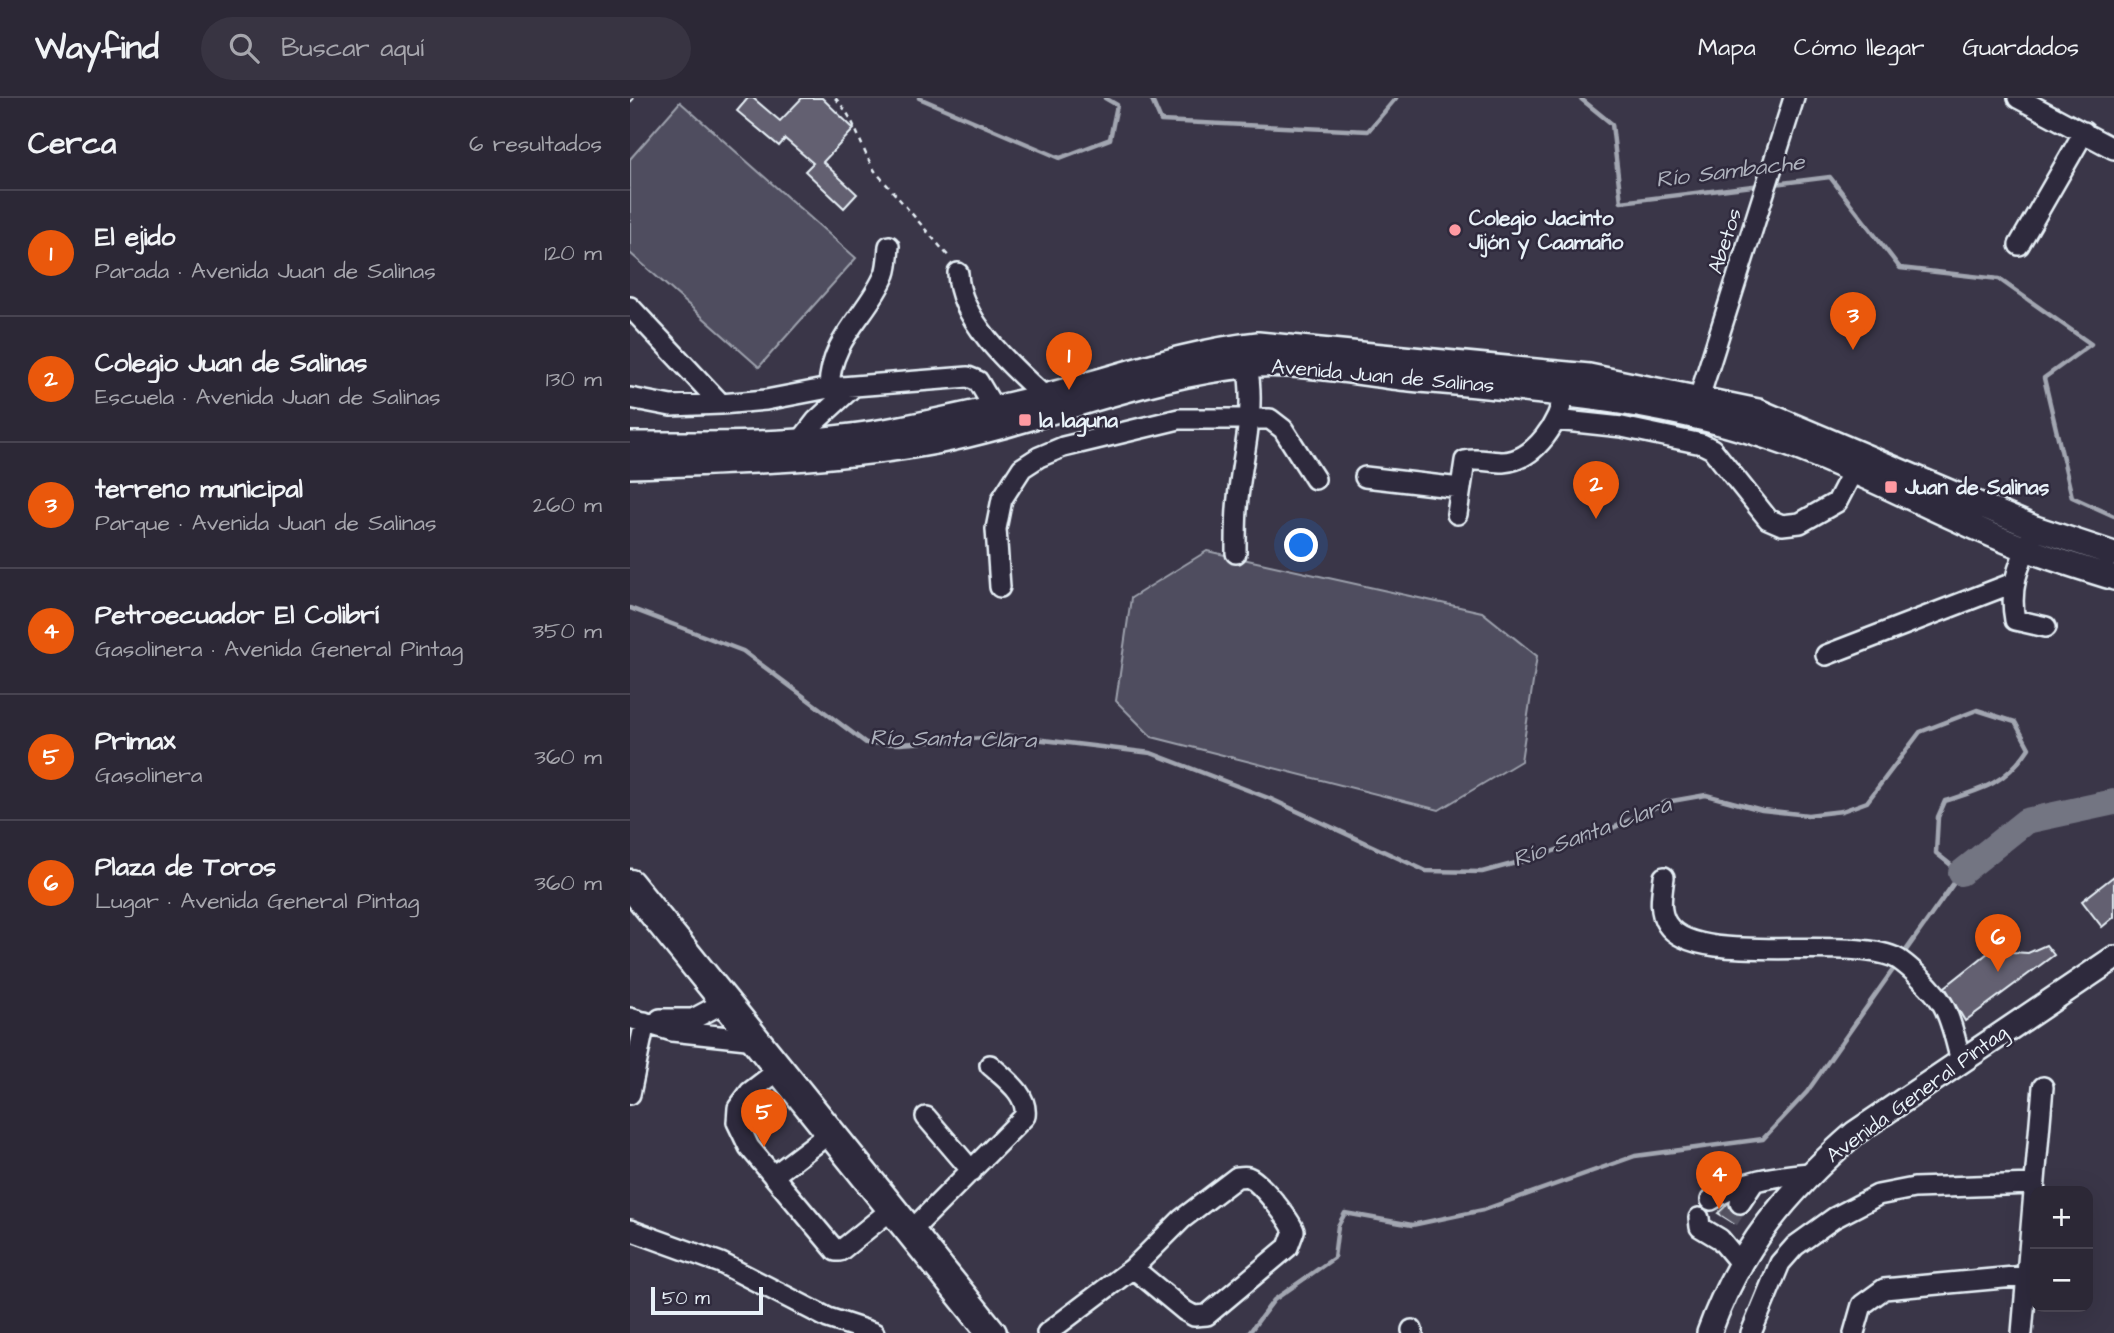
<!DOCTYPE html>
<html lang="es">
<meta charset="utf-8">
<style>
body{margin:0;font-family:"Architects Daughter",sans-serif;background:#383442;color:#f1f3f6}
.controls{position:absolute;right:21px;bottom:21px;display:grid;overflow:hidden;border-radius:14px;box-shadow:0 7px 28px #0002}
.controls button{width:63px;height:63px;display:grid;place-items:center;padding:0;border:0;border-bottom:2px solid #484451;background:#2c2836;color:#f1f3f6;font:35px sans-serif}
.scale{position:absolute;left:21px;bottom:18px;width:112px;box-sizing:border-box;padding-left:7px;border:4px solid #e8f1f8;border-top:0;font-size:19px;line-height:24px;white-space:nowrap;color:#e8f1f8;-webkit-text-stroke:5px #2f2a3d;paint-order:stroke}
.you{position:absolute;left:672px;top:448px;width:24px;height:24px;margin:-18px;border:5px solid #fff;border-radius:50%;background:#1a73e8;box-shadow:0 0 0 10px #1a73e833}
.badge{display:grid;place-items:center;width:46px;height:46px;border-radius:50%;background:#ea580c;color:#fff;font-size:23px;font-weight:700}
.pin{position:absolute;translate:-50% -58px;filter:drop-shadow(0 2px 4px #0008)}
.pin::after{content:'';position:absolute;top:37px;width:24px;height:21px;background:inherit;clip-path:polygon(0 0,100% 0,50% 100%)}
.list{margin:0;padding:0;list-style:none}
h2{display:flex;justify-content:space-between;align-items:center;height:91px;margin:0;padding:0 28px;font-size:30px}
h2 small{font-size:23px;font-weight:400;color:#a6a6ad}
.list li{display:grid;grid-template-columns:46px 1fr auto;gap:21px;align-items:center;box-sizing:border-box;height:126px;padding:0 28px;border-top:2px solid #484451}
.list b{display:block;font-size:26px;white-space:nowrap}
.list p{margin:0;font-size:23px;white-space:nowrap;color:#a6a6ad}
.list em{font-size:23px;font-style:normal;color:#a6a6ad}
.icon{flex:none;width:38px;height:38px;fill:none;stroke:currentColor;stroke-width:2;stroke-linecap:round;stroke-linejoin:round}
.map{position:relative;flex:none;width:1484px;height:1235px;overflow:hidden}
header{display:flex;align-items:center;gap:42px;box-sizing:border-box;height:98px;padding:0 35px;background:#2c2836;border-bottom:2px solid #484451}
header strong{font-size:33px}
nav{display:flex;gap:38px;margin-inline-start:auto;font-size:24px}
.search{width:490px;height:63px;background:#383442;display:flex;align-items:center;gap:18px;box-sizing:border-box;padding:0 24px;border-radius:38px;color:#a6a6ad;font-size:26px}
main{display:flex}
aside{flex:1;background:#2c2836}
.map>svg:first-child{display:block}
.green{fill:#504e5f;stroke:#9ca0ac;stroke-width:2}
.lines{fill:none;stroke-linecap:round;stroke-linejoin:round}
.stream{stroke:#a2a6b1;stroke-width:4.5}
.river{stroke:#737482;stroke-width:26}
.building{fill:#636171;stroke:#e8f1f8;stroke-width:2}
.minor-tunnel{stroke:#545262;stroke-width:19;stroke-dasharray:19 10;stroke-linecap:butt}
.minor-casing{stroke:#e8f1f8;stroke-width:24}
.major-casing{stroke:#e8f1f8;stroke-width:28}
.highway-casing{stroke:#e8f1f8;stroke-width:33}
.path{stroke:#e8f1f8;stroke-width:2.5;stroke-dasharray:5 5;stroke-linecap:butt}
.minor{stroke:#2f2a3d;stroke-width:19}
.major{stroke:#2f2a3d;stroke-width:23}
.highway{stroke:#2f2a3d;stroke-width:28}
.poi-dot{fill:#ff9aa2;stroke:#2f2a3d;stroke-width:2.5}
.labels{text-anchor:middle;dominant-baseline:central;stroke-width:5;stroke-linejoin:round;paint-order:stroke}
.poi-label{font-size:21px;font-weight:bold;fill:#e8f1f8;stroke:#2f2a3d;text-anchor:start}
.street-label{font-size:21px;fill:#e8f1f8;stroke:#2f2a3d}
.water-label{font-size:23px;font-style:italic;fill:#aeb2bd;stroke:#2f2a3d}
</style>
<header>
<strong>Wayfind</strong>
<div class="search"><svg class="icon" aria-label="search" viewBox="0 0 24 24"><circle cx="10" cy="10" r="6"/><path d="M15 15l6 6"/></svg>Buscar aquí</div>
<nav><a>Mapa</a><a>Cómo llegar</a><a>Guardados</a></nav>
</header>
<main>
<aside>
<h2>Cerca<small>6 resultados</small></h2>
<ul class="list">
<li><span class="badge">1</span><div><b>El ejido</b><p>Parada · Avenida Juan de Salinas</p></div><em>120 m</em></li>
<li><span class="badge">2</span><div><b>Colegio Juan de Salinas</b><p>Escuela · Avenida Juan de Salinas</p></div><em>130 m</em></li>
<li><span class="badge">3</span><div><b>terreno municipal</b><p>Parque · Avenida Juan de Salinas</p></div><em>260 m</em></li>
<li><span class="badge">4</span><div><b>Petroecuador El Colibrí</b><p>Gasolinera · Avenida General Pintag</p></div><em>350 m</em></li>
<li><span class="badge">5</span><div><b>Primax</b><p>Gasolinera</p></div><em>360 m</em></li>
<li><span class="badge">6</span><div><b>Plaza de Toros</b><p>Lugar · Avenida General Pintag</p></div><em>360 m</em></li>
</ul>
</aside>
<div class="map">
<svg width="1484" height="1235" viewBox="0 0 1484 1235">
<rect width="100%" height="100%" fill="#3a3648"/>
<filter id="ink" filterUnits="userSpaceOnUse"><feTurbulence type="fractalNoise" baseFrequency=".0143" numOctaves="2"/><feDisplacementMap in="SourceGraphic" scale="14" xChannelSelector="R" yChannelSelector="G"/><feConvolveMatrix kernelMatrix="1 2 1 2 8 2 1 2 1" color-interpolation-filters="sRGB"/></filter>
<g filter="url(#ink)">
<path class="green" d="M50 4 226 160 129 269 0 155V61Z
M577 453 852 514 907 558 891 663 809 712 522 639 486 603 501 500Z"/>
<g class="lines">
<path class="stream" d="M289 0 430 60 480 41 487 7 475 0
M521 0 531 23 738 33 766 0
M950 0 982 26 991 104 1131 87
M1144 86 1200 79 1270 170 1369 181 1461 246 1414 280 1442 399 1484 418
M0 510 113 553 236 645 270 646 380 638 521 655 641 701 796 773 852 774 908 759 979 732 1036 704 1076 697 1132 712 1178 717 1212 713 1237 704 1290 634 1347 612 1385 624 1399 650C1376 685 1354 691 1315 703L1308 719 1306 755 1331 775 1272 858
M619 1235 644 1202 704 1160 708 1128 715 1115 782 1127 853 1112 1005 1058 1133 1041 1177 994 1267 866"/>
<path class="river" d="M1331 775 1396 723 1484 704"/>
</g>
<path class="building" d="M118 0H123L150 23 172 0H192L224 31 193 64 227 96 214 110 175 73 183 65 155 41 149 48 107 13Z
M1484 778V819L1472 829 1452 803Z
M1368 847 1382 854 1398 855 1416 847 1424 857 1335 923 1315 889Z
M1098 1106 1103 1115 1109 1117 1104 1125 1088 1115Z"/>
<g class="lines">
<path class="minor-tunnel" d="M1099 1122 1110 1105"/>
<defs>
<path id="minor" d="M1388 0 1484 51
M1389 147 1454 34
M328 175C329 222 381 268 414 298
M0 209 91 306
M199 290C200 240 238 217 255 176 258 168 258 157 259 148
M0 300 41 308 91 306 136 302 199 290 338 279 348 283 364 310 366 322
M1069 300 1164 0
M926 322 992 329 1072 346 1082 351 1138 421 1152 427 1170 425 1207 404 1223 373
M172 341 186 323 223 289
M735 379 830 390
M827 416 835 363C847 360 861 364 873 364 906 362 930 323 934 295
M1401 440C1388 468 1379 491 1385 522L1416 529
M606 455C606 440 606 425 607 411 610 364 627 315 617 268
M370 489 366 431 372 401 392 370 409 359 433 349 549 321H640L653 331 685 381
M1196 557 1383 485
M1034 779C1032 795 1028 812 1037 826 1065 870 1211 837 1264 859 1277 865 1306 894 1313 907 1322 923 1326 945 1331 963
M0 920 42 933 126 942
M30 921H63L95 904
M150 971 120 994 108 1010 107 1024 119 1049 206 1153H210L262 1111
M0 996 15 924
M296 1019 342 1073
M143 1078 201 1034
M1081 1102C1111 1082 1146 1078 1180 1075
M1110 1105 1124 1084
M1069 1120 1070 1129 1090 1141 1110 1165
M0 1132 91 1165 198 1220 244 1235
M280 1134 395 1018C398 996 375 981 360 967
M782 1232 783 1235
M417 1235 503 1170 552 1121 607 1079C611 1079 615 1078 618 1079 630 1083 660 1122 664 1133L658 1149 577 1217 564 1218 555 1213 503 1170
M1121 1235 1150 1165 1165 1148 1204 1120 1248 1097 1284 1090 1404 1086
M1224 1235 1232 1207 1254 1191 1395 1178
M1392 1235 1413 989"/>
<path id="major" d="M0 346C90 346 182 348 271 330 326 319 382 307 437 292 500 275 562 253 628 246L959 278 1128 313 1405 430 1484 456
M0 368C103 364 204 363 306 344 413 323 518 275 627 267 673 264 733 276 780 281 908 293 1036 301 1157 346 1239 376 1315 420 1396 451 1425 462 1455 471 1484 480
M1079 1235C1110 1149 1157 1094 1225 1035L1484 860"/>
<path id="highway" d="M0 786 362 1235"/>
</defs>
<use href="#minor" class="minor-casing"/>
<use href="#major" class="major-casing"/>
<use href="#highway" class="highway-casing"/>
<path class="path" d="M205 0C227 22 229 48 245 73L320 160
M0 4 4 0"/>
<use href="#minor" class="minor"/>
<use href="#major" class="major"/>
<use href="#highway" class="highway"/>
</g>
</g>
<g class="poi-dot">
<circle cx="825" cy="132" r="7"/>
<rect x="388" y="315" width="14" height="14" rx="3.5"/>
<rect x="1254" y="382" width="14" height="14" rx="3.5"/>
</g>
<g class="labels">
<g class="poi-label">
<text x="839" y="120">Colegio Jacinto<tspan x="839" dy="24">Jijón y Caamaño</tspan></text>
<text x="409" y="322">la laguna</text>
<text x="1275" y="389">Juan de Salinas</text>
</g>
<g class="street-label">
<text transform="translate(1095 143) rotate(-72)">Abetos</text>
<text transform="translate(753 278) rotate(5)">Avenida Juan de Salinas</text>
<text transform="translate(1287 996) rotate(-36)">Avenida General Pintag</text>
</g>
<g class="water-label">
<text transform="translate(1100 73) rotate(-7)">Río Sambache</text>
<text transform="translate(323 641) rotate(1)">Río Santa Clara</text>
<text transform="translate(962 734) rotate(-20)">Río Santa Clara</text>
</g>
</g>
</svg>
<div class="controls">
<button>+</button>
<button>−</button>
</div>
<div class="scale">50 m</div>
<div class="you"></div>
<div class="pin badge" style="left:439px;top:292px">1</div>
<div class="pin badge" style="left:966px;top:421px">2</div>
<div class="pin badge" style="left:1223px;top:252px">3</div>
<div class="pin badge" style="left:1089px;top:1111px">4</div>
<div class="pin badge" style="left:134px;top:1049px">5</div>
<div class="pin badge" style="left:1368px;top:874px">6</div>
</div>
</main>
